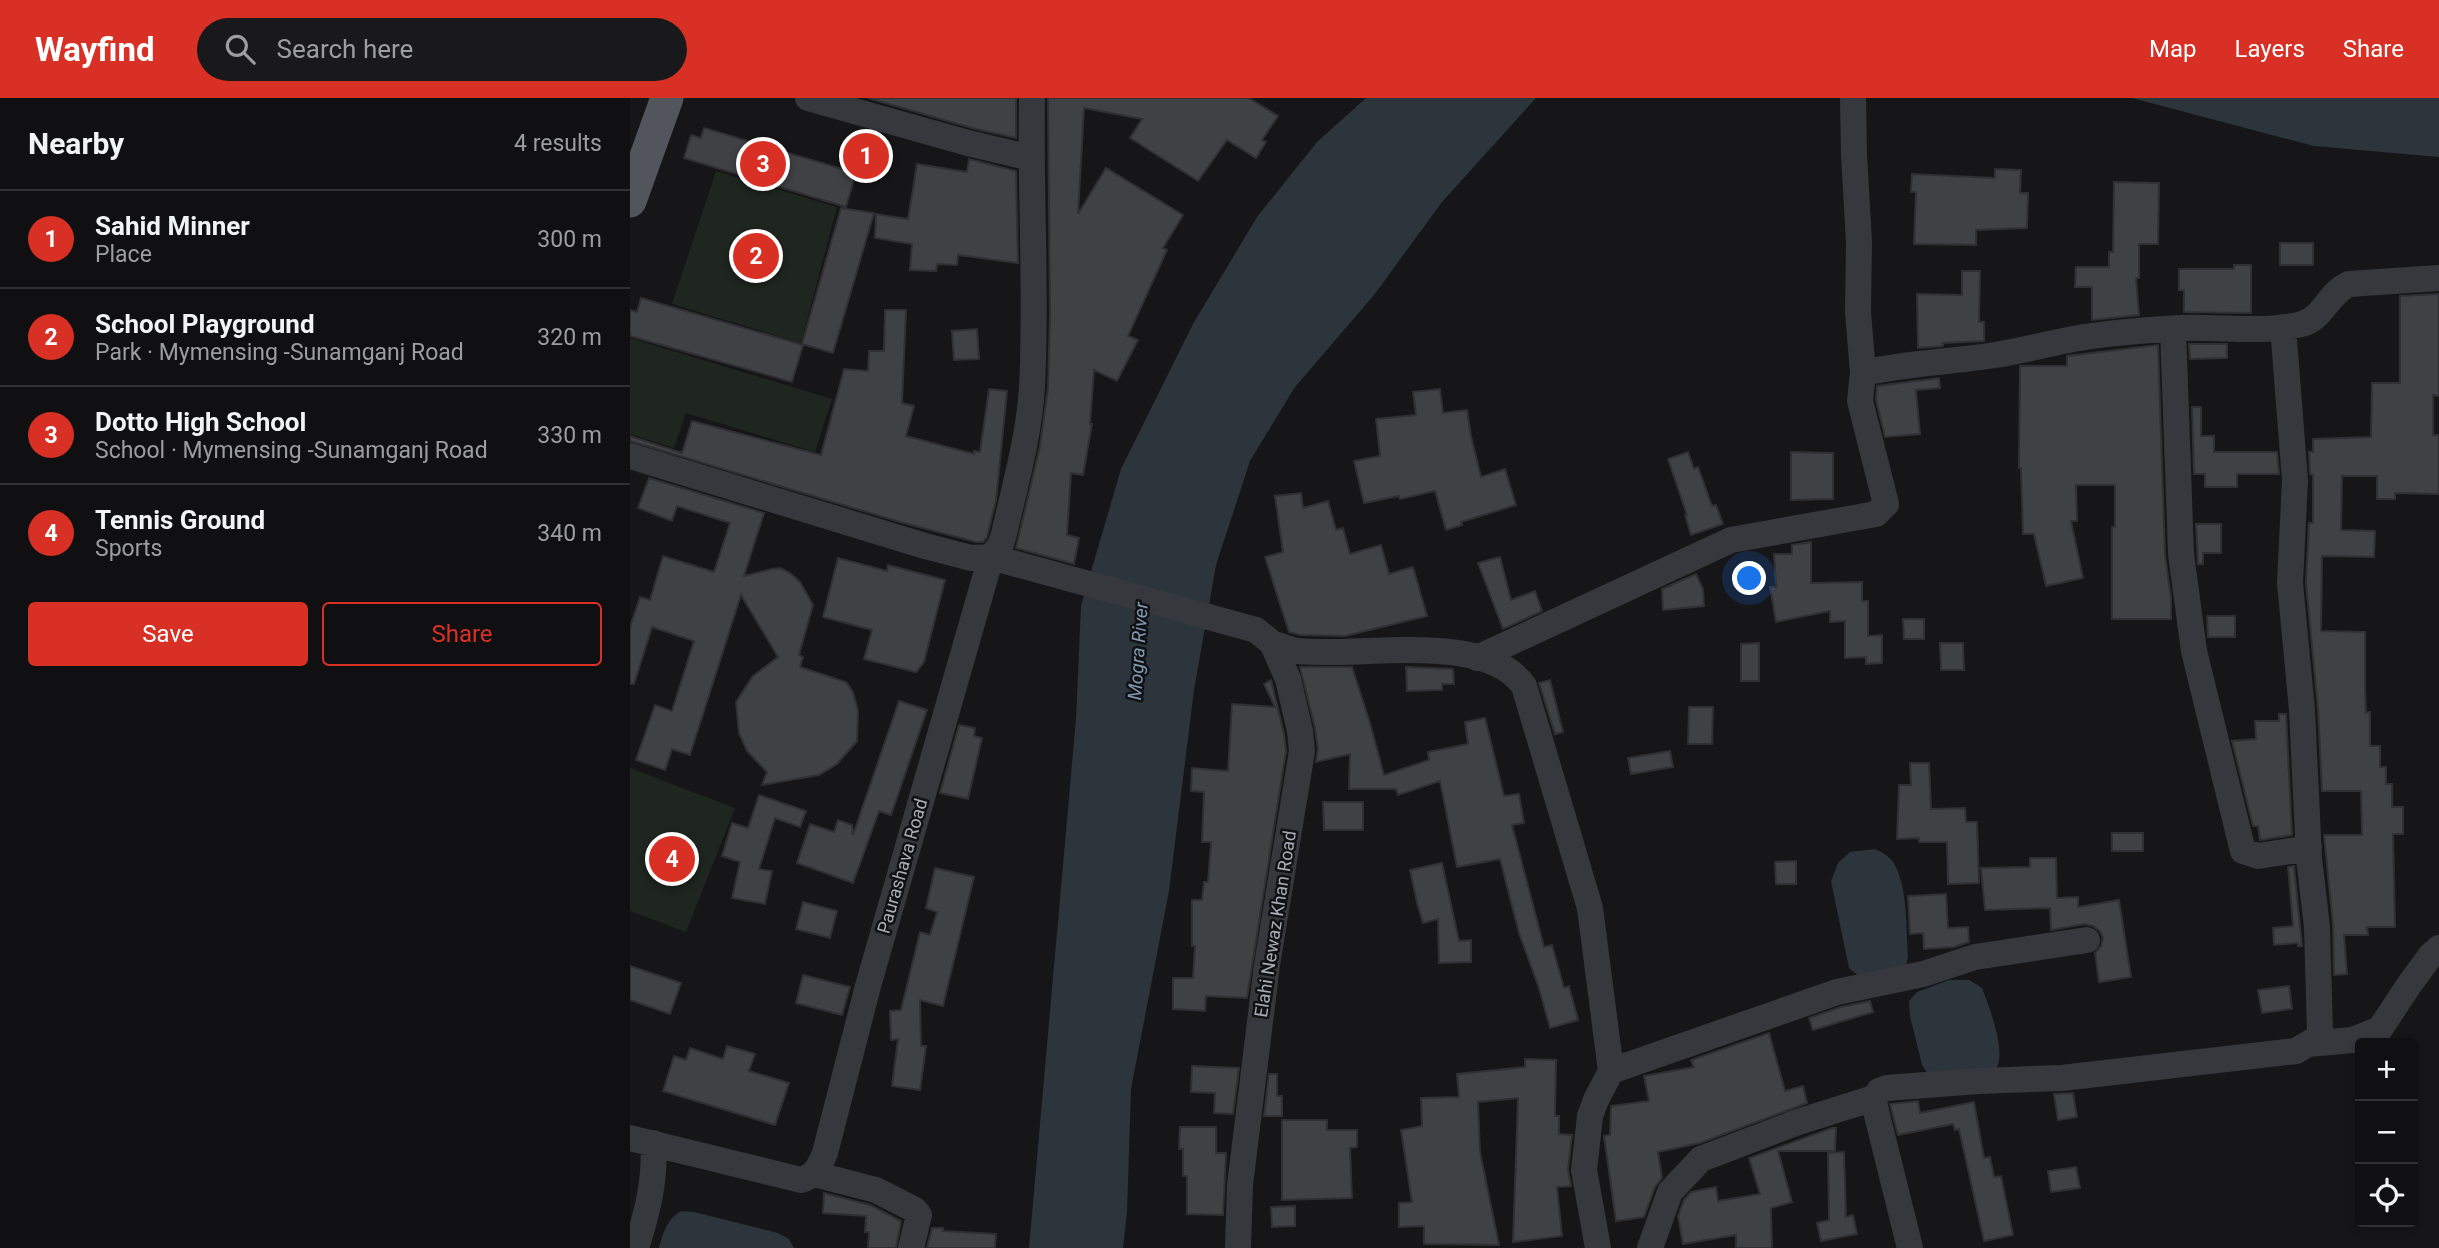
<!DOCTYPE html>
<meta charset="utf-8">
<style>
body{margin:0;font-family:Roboto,sans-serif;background:#19191b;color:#f1f3f6}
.controls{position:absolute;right:21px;bottom:21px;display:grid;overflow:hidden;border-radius:7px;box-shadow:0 4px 10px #0003}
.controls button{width:63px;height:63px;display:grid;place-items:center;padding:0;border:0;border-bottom:2px solid #303032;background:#101012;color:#f1f3f6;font:35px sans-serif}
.you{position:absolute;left:1120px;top:481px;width:24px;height:24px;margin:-18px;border:5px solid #fff;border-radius:50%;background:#1a73e8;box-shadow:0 0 0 10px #1a73e833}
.badge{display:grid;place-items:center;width:46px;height:46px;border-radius:50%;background:#d93025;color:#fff;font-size:23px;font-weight:700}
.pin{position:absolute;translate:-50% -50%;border:4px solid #fff;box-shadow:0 2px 7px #0006}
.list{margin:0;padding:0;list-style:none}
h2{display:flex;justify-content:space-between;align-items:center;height:91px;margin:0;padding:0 28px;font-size:30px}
h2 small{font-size:23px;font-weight:400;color:#9c9d9f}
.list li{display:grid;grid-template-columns:46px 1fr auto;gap:21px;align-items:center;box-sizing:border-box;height:98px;padding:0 28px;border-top:2px solid #303032}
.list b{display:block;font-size:26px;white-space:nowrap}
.list p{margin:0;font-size:23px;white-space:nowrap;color:#9c9d9f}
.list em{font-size:23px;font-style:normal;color:#9c9d9f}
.actions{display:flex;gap:14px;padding:21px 28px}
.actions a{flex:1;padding:16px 0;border:2px solid #d93025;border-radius:7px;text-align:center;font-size:24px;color:#d93025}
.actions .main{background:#d93025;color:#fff}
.icon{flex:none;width:38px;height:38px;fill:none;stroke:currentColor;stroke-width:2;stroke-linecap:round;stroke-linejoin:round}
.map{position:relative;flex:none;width:1809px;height:1150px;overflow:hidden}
header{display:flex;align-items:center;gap:42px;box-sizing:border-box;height:98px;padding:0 35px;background:#d93025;color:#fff}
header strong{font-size:33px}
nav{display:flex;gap:38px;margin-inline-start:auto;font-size:24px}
.search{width:490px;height:63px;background:#19191b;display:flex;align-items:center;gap:18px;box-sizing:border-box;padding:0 24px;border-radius:38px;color:#9c9d9f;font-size:26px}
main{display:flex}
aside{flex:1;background:#101012}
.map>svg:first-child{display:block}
.green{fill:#1e261f}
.water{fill:#2c353c}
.building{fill:#404145;stroke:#303034;stroke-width:2}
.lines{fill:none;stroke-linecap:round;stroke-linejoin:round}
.minor{stroke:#37383d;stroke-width:26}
.major{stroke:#53555c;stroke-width:33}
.labels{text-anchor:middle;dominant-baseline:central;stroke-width:5;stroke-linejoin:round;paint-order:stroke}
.street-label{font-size:18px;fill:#a8adb8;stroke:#111113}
.water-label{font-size:19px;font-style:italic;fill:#7f9bb3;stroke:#111113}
</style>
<header>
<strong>Wayfind</strong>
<div class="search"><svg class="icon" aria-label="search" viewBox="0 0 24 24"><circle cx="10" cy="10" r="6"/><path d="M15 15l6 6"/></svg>Search here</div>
<nav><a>Map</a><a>Layers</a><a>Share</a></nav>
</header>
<main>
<aside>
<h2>Nearby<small>4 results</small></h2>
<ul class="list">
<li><span class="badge">1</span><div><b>Sahid Minner</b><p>Place</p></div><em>300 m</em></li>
<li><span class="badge">2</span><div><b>School Playground</b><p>Park · Mymensing -Sunamganj Road</p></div><em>320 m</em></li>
<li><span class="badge">3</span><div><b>Dotto High School</b><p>School · Mymensing -Sunamganj Road</p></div><em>330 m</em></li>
<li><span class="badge">4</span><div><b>Tennis Ground</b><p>Sports</p></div><em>340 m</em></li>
</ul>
<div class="actions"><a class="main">Save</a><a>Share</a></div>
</aside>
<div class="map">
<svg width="1809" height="1150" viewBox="0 0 1809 1150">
<rect width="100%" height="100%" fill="#161618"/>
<path class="green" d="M86 73 207 109 171 245 42 206Z
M0 240 202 301 185 354 56 315 44 350 0 336Z
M0 670 105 710 56 834 0 813Z"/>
<path class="water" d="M736 0H906L812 104 744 197 665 289 620 363 586 467 564 592 539 793 501 991 497 1114 493 1150H399L446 621 451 508 491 371 563 226 627 119 687 44Z
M1502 0H1809V59L1684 48Z
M1244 751C1253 754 1262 760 1266 769 1278 795 1276 831 1278 859L1276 868 1229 878 1219 870 1201 783 1208 765 1220 754Z
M1319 882H1339L1352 890C1359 909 1377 954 1366 971L1300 979 1292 967 1280 918 1279 903 1287 894Z
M51 1113 64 1114 148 1135 159 1141 164 1150H29C33 1135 37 1121 51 1113Z"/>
<path class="building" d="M238 0H386V40L342 30Z
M418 0H619L648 18 632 42 636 44 626 60 597 42 568 83 500 40 512 21 454 10 448 116 476 70 553 117 533 150 537 152 498 238 508 242 487 283 464 272 460 326H462L453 377 441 375 437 437 449 440 444 466 386 450 410 348 418 290 420 217Z
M74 30 226 75 216 109 54 60 61 37 71 40Z
M339 61 386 73 388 165 328 157 327 167 307 166 306 173 280 172 282 146 245 140 246 116 278 121 287 66 337 74Z
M1365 71 1391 72 1390 95H1398L1397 130 1346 132V147L1284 146 1286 94H1281L1282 76 1365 80Z
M1484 84 1529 85 1528 146H1509V180H1506L1509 217 1462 222V189H1445L1446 169H1479V154H1483Z
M211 110 244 115 203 255 172 246Z
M1650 145H1683V167H1650Z
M1604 167H1621V215L1554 214V192H1549V171H1604Z
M1332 173H1350L1349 224H1354V243L1313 245V248L1288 250 1287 196 1332 197Z
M1809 196V298L1803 297V337H1809V396L1765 395V401H1747V378H1712L1711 432 1745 433 1744 459 1692 458 1691 533 1735 534V591L1736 615 1740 614V648H1750V669H1756V686H1762V709H1773V736H1763L1765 829H1737L1738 837H1714L1717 876 1704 877 1703 827 1694 737H1732L1731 693H1692L1688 611 1676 485 1679 425H1683V377L1680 376 1679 354H1683V341L1741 339 1742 285H1770V198Z
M11 200 173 247 162 284 0 238V212L7 214Z
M255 212H276L272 305 284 308 276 338 344 356V353L350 354 359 291 377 293 366 402 357 439 353 444H346L270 424 0 343V338L52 355 62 323 191 357 214 271 238 273 239 253H254Z
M347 231 349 261 324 262 322 233Z
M1559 246H1597V260L1560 261Z
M1528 247 1535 457 1541 500V521H1482V429H1485V387H1446L1447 423H1441L1453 480 1416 488 1404 436H1393L1391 370H1389L1390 268H1437V258Z
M1309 280 1310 290 1286 292 1290 336 1255 339 1246 302 1247 288Z
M810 291 813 315 837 312 841 338 851 379 875 371 886 407 831 424 832 427 816 432 805 393 770 401 769 398 734 405 724 363 750 358 746 321 786 317 783 294Z
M1562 309H1571V338H1584V354H1647L1649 376H1607V389H1575V376H1564Z
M1058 354 1064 371 1068 369 1082 408 1086 407 1093 426 1061 437 1055 417H1057L1038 361Z
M1161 354 1203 355V401L1161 402Z
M19 380 134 415 114 478 142 471 150 470 160 475 170 484 183 507 169 557 173 559 170 569 216 584 223 594 228 613 227 643 207 666 189 677 132 687 137 674 117 653 109 635 106 604 123 578 148 559 111 497 60 657 42 651 35 672 6 662 25 607 42 613 64 543 22 529 4 586H0V529L10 499 20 502 33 458 84 474 100 425 47 408 42 423 8 410Z
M671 395 673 410 698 403 706 432 713 430 720 456 751 447 759 476 783 469 797 518 715 538 670 537 659 534 635 459 653 454 645 398Z
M1566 426H1591V455H1573V466H1568Z
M1181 444V485L1232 484V503H1238V538L1252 537V565L1236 566V559L1215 560V523L1200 524V513L1146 524 1140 489H1146L1144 456H1162V447Z
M870 459 881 502 905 493 912 513 873 531 848 465Z
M208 460 257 473 258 467 315 482 294 564 286 574 234 561 242 532 193 519Z
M1066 476 1073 491 1074 508 1033 512 1032 491Z
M1577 518H1605V539H1578Z
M1273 521H1294V541H1274Z
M1129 545V583H1111V546Z
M1310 545H1333L1334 572H1311Z
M670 569H722L740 625 754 677 799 662 798 654 838 646 835 624 855 620 874 698 889 696 894 725 882 727 914 849 922 847 934 890 939 888 948 922 920 930 909 890 889 835 870 761 827 769 810 683 768 697 766 691H719L720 656 686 664 688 651 685 630Z
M776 569 823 571 824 586H812V592L777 593Z
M641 582 654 636 656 653 617 900 576 898 575 913 543 911V880H563L565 848H562V802H572L574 784H578L581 744H572L574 694 561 693 562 670 598 673 602 606 645 609 634 586Z
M920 582 933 634 925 636 909 585Z
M269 603 297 612 261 717 249 713 223 785 167 765 180 726 204 734 208 722 222 727 223 737Z
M1059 609H1083L1082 646H1058Z
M1649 616H1656L1662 737 1630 742 1628 728H1623L1602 643 1626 641 1625 623H1649Z
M329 627 345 630 344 638 352 640 338 701 310 695Z
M1040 653 1043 669 1001 676 998 660Z
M1280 665H1299L1301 711 1335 710 1336 724H1347L1349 785 1318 786 1317 744H1289V740L1267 741 1269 687H1281Z
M129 697 176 713 170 729 145 720 129 771 142 773 135 806 102 800 110 764 92 758 102 725 118 730Z
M693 704H733V732H694Z
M1482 735H1513V753H1482Z
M1400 760H1426L1427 800 1448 799V809L1489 802 1501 879 1469 884 1465 855 1471 848 1473 840 1470 833 1463 828 1455 826 1421 832 1420 810 1355 812 1351 770 1400 769Z
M1166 763V786H1146L1145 764Z
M812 765 829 843 841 842V864L809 865 808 821 793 825 787 805 780 772Z
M1664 768 1672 848H1668V845L1644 847 1643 830 1663 828 1658 769Z
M305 770 344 779 313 908 290 902 291 948H296L290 992 262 988 268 941 261 942 260 913 271 912 290 834 300 837 307 814 296 810Z
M1316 796 1318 830 1338 829 1339 844 1324 849 1294 851 1293 835 1280 836 1278 798Z
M173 804 207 813 200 840 166 831Z
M0 868 51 885 40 916 0 902Z
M173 877 220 889 212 917 166 905Z
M1659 888 1662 911 1632 915 1628 892Z
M1240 903 1243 914 1183 932 1179 920 1211 909Z
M1139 935 1155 993 1173 988 1177 1005 1070 1045 1028 1054 1032 1080 1025 1089 1014 1119 986 1123 974 1038 980 1037 981 1008 1019 1003 1014 978 1064 969 1061 962Z
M97 948 125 956 119 973 159 985 145 1027 33 993 44 958 56 962 60 950 93 961Z
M895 961 926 962 925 1018H929V1036L942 1037 938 1071 941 1088 927 1089 932 1138 883 1144 888 1000 848 1004 850 1054 869 1147 794 1146V1128L769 1129V1105L782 1104 771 1032 792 1028 791 1000 829 999 827 976 895 969Z
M562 968 609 970 603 1016 584 1015 585 995 561 994Z
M639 976H647V998H652V1018H634Z
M1443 995 1447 1019 1428 1022 1424 996Z
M1288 1003 1290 1015 1344 1004 1354 1060 1360 1059 1364 1079 1371 1078 1383 1137 1354 1143 1329 1031 1325 1032 1323 1026 1268 1037 1260 1006Z
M652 1022H697V1032H727V1049L720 1050 722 1100 652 1102Z
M550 1029H586V1055H596L593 1117 557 1116V1078H553V1051H549Z
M1202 1030H1206L1205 1053H1148L1162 1104 1141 1110 1142 1150H1106V1137L1053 1146 1048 1118 1054 1102 1061 1094 1086 1089 1088 1103 1130 1096 1119 1060Z
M1214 1054 1216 1119 1223 1117 1227 1136 1191 1143 1187 1125 1199 1122 1198 1055Z
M1446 1069 1450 1090 1421 1094 1418 1073Z
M194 1095 240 1107 271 1123 266 1150H238L239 1134H235L236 1118 193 1115Z
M665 1108V1128L642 1129 641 1109Z
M302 1130H313V1133L366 1136 365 1150H297Z"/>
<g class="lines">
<path class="minor" d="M178 0 338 45 401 60
M1543 231 1551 456 1564 553 1610 741 1613 753 1628 758 1679 750
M1233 275C1276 265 1321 264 1365 257 1391 253 1417 246 1443 241 1478 235 1514 232 1550 230 1590 228 1633 236 1672 226 1694 220 1698 195 1719 186L1809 180
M0 358 295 448 341 460 361 459 371 446 374 436C385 387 399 339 402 289 407 193 400 96 402 0
M642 545C651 548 659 552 668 553 727 560 855 532 894 588L960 810 981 973 966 1002 960 1018 954 1072 968 1150
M847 560 1101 442 1246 416 1256 406 1230 303 1233 275 1228 214 1229 144 1224 57 1223 0
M1679 946 1722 942 1750 931 1779 887 1801 857 1809 850
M981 973 1207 894 1293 876 1345 859 1457 842
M0 1040 171 1082C186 1077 189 1069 195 1055L238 888 361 459 626 532 642 545 658 581 670 633 672 653 637 867 610 1087 608 1150
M184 1076 246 1092 285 1112 289 1117 281 1150
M6 1150C17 1116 26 1081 23 1045
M1020 1150 1040 1094 1071 1061 1168 1024 1244 1000
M1280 1150 1245 1009 1244 1000 1249 993 1257 990 1348 983 1432 980 1666 953 1686 941 1690 935 1687 829 1679 760 1672 612 1660 485 1665 382 1653 229"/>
<path class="major" d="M0 103 37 0"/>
</g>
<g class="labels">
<g class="street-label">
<text transform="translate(272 768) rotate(-74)">Paurashava Road</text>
<text transform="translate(645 826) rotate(-81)">Elahi Newaz Khan Road</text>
</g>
<g class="water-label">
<text transform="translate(508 553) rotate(-86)">Mogra River</text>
</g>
</g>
</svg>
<div class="controls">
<button>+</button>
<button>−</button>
<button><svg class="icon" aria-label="locate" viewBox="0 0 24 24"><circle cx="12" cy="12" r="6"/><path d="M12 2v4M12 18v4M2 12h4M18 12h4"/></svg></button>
</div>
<div class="you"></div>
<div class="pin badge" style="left:236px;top:58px">1</div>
<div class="pin badge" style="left:126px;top:158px">2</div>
<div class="pin badge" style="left:133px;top:66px">3</div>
<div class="pin badge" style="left:42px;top:761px">4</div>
</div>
</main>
